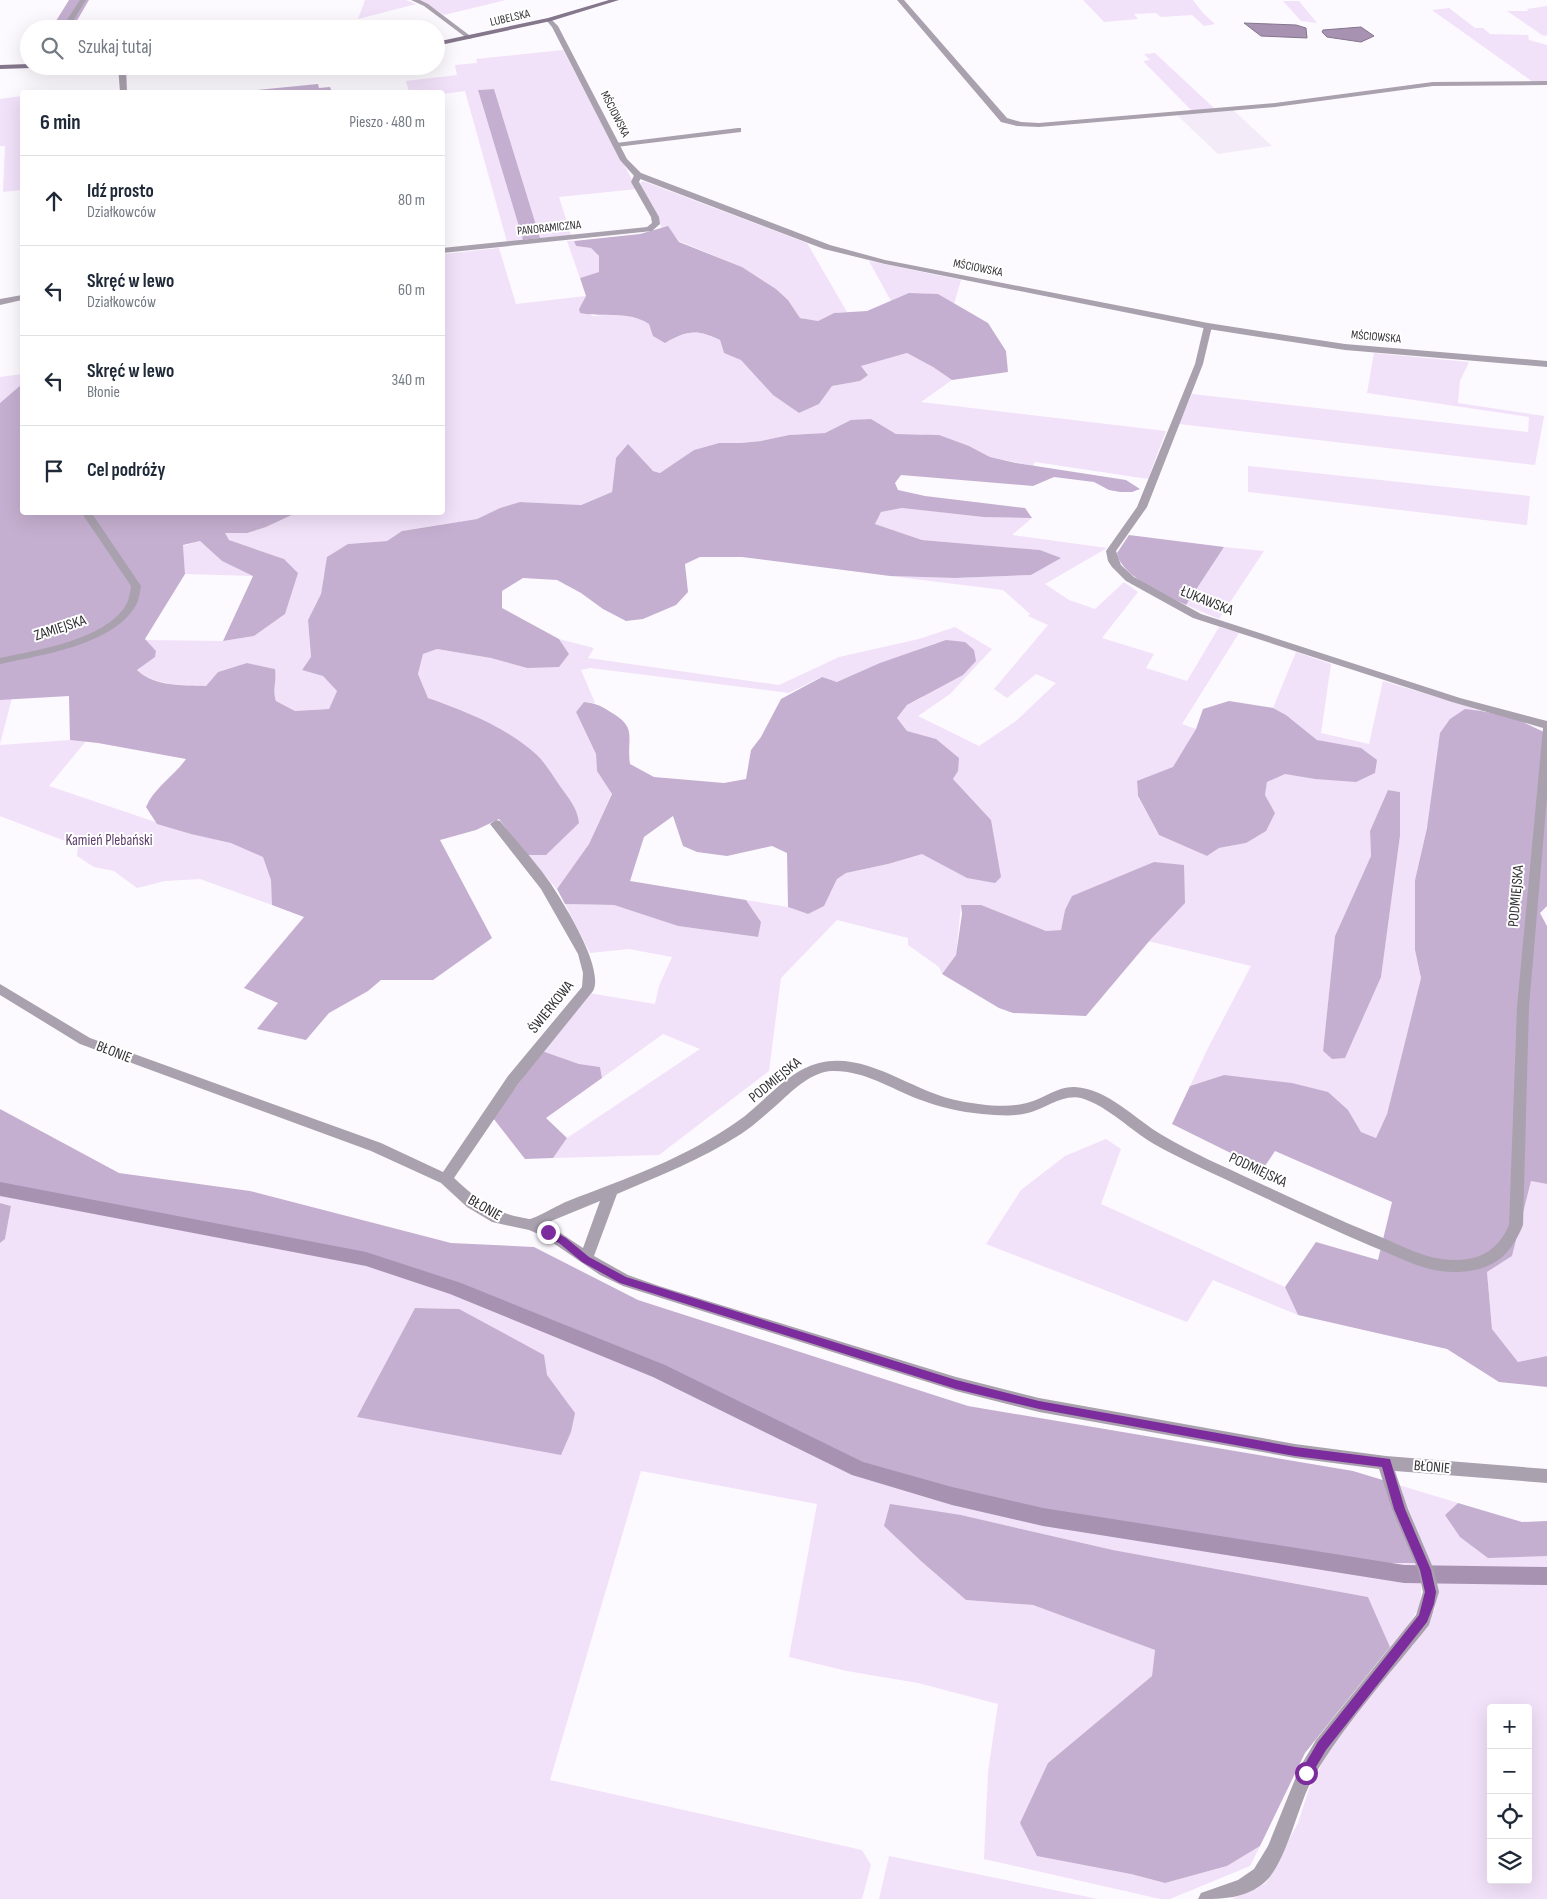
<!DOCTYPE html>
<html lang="pl">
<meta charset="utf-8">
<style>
body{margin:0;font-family:"Sofia Sans Condensed",sans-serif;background:#f2f2f3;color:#1f2937}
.controls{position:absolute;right:15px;bottom:15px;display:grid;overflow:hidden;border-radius:5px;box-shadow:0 5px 20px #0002}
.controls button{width:45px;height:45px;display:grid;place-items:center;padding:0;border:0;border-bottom:1px solid #e0e1e3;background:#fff;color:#1f2937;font:25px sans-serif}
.stop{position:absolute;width:15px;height:15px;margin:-11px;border:4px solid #7c2c9c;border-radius:50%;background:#fff}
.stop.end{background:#7c2c9c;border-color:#fff;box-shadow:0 1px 5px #0008}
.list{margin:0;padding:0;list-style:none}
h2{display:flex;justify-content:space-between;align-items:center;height:65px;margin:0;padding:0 20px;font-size:21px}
h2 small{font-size:16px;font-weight:400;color:#747a83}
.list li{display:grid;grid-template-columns:32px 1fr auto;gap:15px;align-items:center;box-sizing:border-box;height:90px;padding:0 20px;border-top:1px solid #e0e1e3}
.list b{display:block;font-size:19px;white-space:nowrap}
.list p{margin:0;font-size:16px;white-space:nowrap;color:#747a83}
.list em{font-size:16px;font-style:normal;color:#747a83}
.icon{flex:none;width:28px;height:28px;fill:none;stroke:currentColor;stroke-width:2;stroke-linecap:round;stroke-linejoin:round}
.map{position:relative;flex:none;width:1547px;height:1899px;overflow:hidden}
.search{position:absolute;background:#fff;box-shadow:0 5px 20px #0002;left:20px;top:20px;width:425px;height:55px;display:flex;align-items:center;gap:12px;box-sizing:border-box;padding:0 18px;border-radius:28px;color:#747a83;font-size:19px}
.panel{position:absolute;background:#fff;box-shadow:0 5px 20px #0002;left:20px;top:90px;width:425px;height:425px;border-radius:5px}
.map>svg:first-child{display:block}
.built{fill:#f4ebf8}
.green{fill:#f1e1f9;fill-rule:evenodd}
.forest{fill:#c5afd0}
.water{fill:#a792b2;stroke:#84758c}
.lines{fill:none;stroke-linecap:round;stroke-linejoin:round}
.canal{fill:#a792b2;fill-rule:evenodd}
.minor{fill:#aaa1af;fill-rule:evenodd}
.tertiary{fill:#aaa1af;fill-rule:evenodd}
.secondary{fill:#84768b;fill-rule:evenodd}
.route{fill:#7c2c9c}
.labels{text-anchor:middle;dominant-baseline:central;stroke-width:4;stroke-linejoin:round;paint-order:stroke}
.far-street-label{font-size:12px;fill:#323033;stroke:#fff}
.street-label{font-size:15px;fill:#323033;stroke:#fff}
.park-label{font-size:15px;fill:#5d3f6c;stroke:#fff}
</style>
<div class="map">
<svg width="1547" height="1899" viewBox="0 0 1547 1899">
<rect width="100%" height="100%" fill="#fdfaff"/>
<path class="built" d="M1233 110 1272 146 1218 154 1177 115Z"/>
<path class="green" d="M365 0H406L416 4 358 19Z
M420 0H506L444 15Z
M1083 0H1193L1203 13 1215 24 1204 26 1192 15 1161 17 1156 13 1134 14 1138 19 1104 22Z
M1283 1H1299L1317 23 1301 21Z
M1547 6V36L1542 35 1507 11H1528L1527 9Z
M1449 8 1475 28H1483L1490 34 1528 35 1529 40 1547 45V82H1533L1432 10Z
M563 50 637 189 559 197 571 235 540 238 494 89 478 90 523 240 507 242 465 91 443 94 409 92 406 81 457 75 455 65 477 63 476 59Z
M1155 53 1215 109 1192 111 1143 61 1150 60 1144 54Z
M22 96V190L3 192 5 146H0V99Z
M643 181 807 243 847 312 834 313 818 321 800 318 788 300 776 289 742 267 679 241 668 227 662 228 641 186 640 183Z
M567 241H574L576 246 591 248 599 256V272L580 278Z
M499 248 516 304 586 296 579 309 593 316 618 314 640 318 675 337C693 330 703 332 720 340L724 353 741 359 773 395 799 413 819 404 832 386 860 381 868 374 861 366 907 353 933 367 952 380 921 402 1166 431 1148 479 1035 462 1033 466 990 457 969 446 922 434H896L871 419 837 427 825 433 789 435 761 441 741 443H719L694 450 660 473 616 458 612 492 580 505 520 502 500 508 477 519 402 531 387 541 348 544 324 575 321 594 308 620 311 658 302 670 323 676 337 691 329 709 295 711 276 701C272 690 277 681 275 669L247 663 218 672 206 686C182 685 155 686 137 670L155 656 156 651 144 640 223 641 254 636 285 614 284 559 229 540 224 533 266 527 296 513 442 512 443 254Z
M869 261 961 280 954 304C931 290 916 291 891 301Z
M1374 353 1469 362 1460 381 1458 403 1544 416 1535 465 1179 424 1192 394 1528 432 1529 417 1367 393Z
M22 374V384L0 403V377Z
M1248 466 1530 496 1527 525 1248 492Z
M902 508 983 517 1032 518 1012 535 1107 548 1045 584 1069 600 1095 609 1124 582 1138 592 1102 638 1154 654 1146 668 1187 681 1219 627 1239 633 1182 724 1196 729 1173 768 1137 782 1138 797 1159 835 1207 856 1219 848 1246 843 1275 813 1265 795 1267 782 1285 773 1315 779 1336 745 1317 740 1286 715 1273 708 1296 652 1331 664 1321 733 1369 744 1383 681 1483 711 1427 828 1415 880V950L1421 978 1387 1114 1376 1138 1361 1132 1348 1110 1224 1075 1190 1086 1208 1048 1251 966 1148 941 1065 910 1061 930 1046 931 961 905 956 955 942 974 939 967 908 945V938L837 920 781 978 769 1071 659 1155 553 1158 567 1138 700 1049 663 1034 602 1078 600 1067 579 1064 542 1051 589 993 655 1004 659 986 672 957 629 949 590 953 565 904 614 905 678 926 757 937 761 922 746 900 788 907 808 914 831 892 837 878 846 873 888 864 922 853 967 878 991 820 953 779 936 740 907 731 897 718 907 705 923 697 936 643 837 682 821 677 789 693 590 668 581 670 595 703 584 702 576 712 596 754 597 771 612 793 589 844 557 889 526 855 538 756C506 730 468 711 428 698L418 674 423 654 437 649 491 658 527 668 569 654 559 639 594 648 588 658 779 685 839 657 919 639 955 627 992 649 950 694 918 716 979 746 1016 721 1056 683 1036 674 1007 698 994 689 1048 625 1028 616 1030 614 1003 590 890 576 955 578 1031 575 1060 558 1040 550 922 540 875 524 881 512ZM1388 790 1400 792V836L1381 977 1332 1059 1323 1051 1335 936 1371 856 1370 831Z
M200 541 222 561 254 576 185 574 183 546Z
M1224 547 1264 551 1219 619 1186 605Z
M12 698 0 744V700Z
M70 740 86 741 49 786 188 833 235 840 326 888 272 902V905L200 879 165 881 137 888 114 871 94 867 77 856 78 846 0 816V745Z
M1106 1139 1121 1149 1101 1204 1285 1287 1298 1315 1213 1280 1187 1322 986 1244 1021 1190 1065 1156Z
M1531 1180 1547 1184V1356L1518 1362 1492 1329 1487 1272 1512 1256Z
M0 1186 364 1254 454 1285 661 1368 858 1464 952 1491 1032 1508 1148 1529 1380 1563H1417C1428 1607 1416 1615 1390 1647L1368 1597 1113 1550 961 1515 884 1526 922 1562 966 1600 1033 1605 1155 1650 1152 1676 1048 1763 1131 1874 1165 1883 1227 1866 1260 1846 1250 1866 1170 1899H1160L984 1859 988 1772 998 1704 918 1683 847 1671 789 1657 817 1504 641 1471 550 1780 862 1850 871 1865 862 1899H0V1243L5 1239 11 1206 0 1203ZM415 1308 459 1309 546 1375 574 1413 358 1416Z
M1399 1485 1458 1503 1445 1515 1529 1556H1547V1899H1232L1266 1883 1298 1823 1309 1789 1331 1746 1435 1609 1437 1582ZM1491 1708H1528V1880H1491Z
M889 1856 1098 1899H879Z"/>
<path class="forest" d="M69 0H89L72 29H51Z
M318 84 319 88 330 87 332 92H246L245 91Z
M494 89 540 238 523 240 478 90Z
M668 226 679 242 742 267 776 289 788 300 800 318 818 321 834 313 867 311 909 293 938 294 988 323 1006 351 1008 372 952 380 933 367 907 353 861 366 868 375 860 381 832 386 819 404 799 413 773 395 741 360 724 353 720 340C698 329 686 330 665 343L653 336 649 324C628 310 604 318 580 313L579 309 586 296 580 278 599 272V256L591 248 576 246 574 241 640 234Z
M22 384V512L296 513 266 527 247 533H225L229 540 284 559 298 573 285 614 254 636 223 641 253 576 222 561 200 541 183 545 185 574 145 639 156 651 155 657 137 670C155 687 182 685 206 686L218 672 247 663 275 669C277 681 272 690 276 701L295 711 329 709 337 691 323 676 302 670 311 657 308 620 321 594 327 557 348 544 387 541 402 531 477 519 500 508 520 502 581 505 612 492 616 458 628 444 653 471 660 473 694 450 719 443H741L761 441 789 435 825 433 851 420 871 419 896 434 939 435 969 446 990 457 1016 463 1126 480 1140 489 1132 492H1120L1109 490 1094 482 1054 477 1033 486 901 475 895 483 898 490 925 496 1025 508 1032 518 983 517 902 508 881 512 875 524 922 540 1040 550 1061 558 1031 575 955 578 890 576 742 557H700L685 564 688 592 676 605 643 619 626 621 603 609 581 593 557 580 523 578 502 591V608L559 639 569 654 559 667 527 668 491 658 437 649 423 654 418 674 428 698C465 711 508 728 537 755 546 764 553 776 560 786 569 799 577 807 579 823L546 855H526L499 819 476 830 440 840 492 938 433 980H381L368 991 329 1013 306 1040 257 1029 278 1003 244 988 304 917 272 905 271 880 263 857 231 843 191 834 157 824 146 807C154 788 174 776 186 759L98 743 70 740 69 696 0 700V403Z
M1129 535 1224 547 1186 605C1166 595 1121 577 1117 553Z
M946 640 965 642 974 650 976 661 963 675 907 705 897 718 907 731 936 739 959 758 958 771 953 779 991 820 1001 877 995 883 967 878 922 854 888 864 846 873 837 879 824 906 808 914 788 907 787 853 772 846 727 856 697 852 683 846 673 816 644 837 630 881 746 900 761 922 758 937 678 926 614 905 565 904 557 889 589 844 612 794 597 771 596 754 576 712 584 702C594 703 600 705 609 711 639 728 626 736 630 764L654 777 724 783 746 779 751 750 761 737 781 699 822 677 837 682 880 663Z
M1229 701 1273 708 1286 715 1317 740 1361 748 1377 760 1375 773 1356 782 1315 779 1285 774 1267 782 1265 795 1275 813 1266 831 1246 843 1219 848 1207 856 1159 835 1138 796 1137 781 1173 767 1196 729 1203 709Z
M1465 709C1495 712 1521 719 1547 734V906L1540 913 1547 926V1184L1531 1181 1512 1256 1487 1272 1492 1329 1518 1362 1547 1356V1387L1499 1382 1447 1349 1298 1315 1285 1287 1316 1242 1378 1260 1392 1202 1275 1151 1263 1169 1172 1124 1190 1086 1224 1075 1292 1083 1328 1092 1348 1110 1361 1132 1376 1138 1387 1114 1421 978 1415 950V880L1427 828 1440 733 1450 719Z
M1388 790 1400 792V836L1381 977 1345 1058 1332 1059 1323 1051 1335 936 1371 856 1370 831Z
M1154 862 1184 865 1185 903 1151 939 1086 1016 1013 1013 999 1008 942 974 956 955 962 914 961 905H981L1046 931 1061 930 1065 910 1072 896Z
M542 1051 579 1064 600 1067 602 1078 546 1118 567 1138 553 1158 525 1159 493 1118Z
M0 1109 119 1173 250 1191 451 1243 534 1247 638 1300 968 1406 1353 1471 1386 1481 1417 1563H1380L1148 1529 1032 1508 952 1491 858 1464 661 1368 454 1285 364 1254 0 1186Z
M0 1203 11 1206 5 1239 0 1243Z
M415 1308 459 1309 544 1355 547 1375 575 1413 571 1432 561 1455 357 1417Z
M1458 1503 1522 1522 1547 1521V1556L1488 1558 1460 1537 1445 1515Z
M890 1504 961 1515 1113 1550 1368 1597 1390 1647 1305 1753 1260 1846 1227 1866 1165 1883 1131 1874 1037 1856 1020 1823 1048 1763 1152 1676 1155 1650 1033 1605 966 1600 922 1562 884 1526Z"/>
<path class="water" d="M1244 23 1296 25 1306 28 1307 38 1261 36Z
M1361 27 1374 36 1361 42 1327 37 1322 32 1323 30Z"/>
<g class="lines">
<path class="canal" d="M0 1182 366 1252 461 1283 665 1365 863 1462 952 1487 1043 1508 1404 1565 1547 1567V1585L1404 1583 1043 1526 952 1505 852 1475 653 1377 450 1294 366 1266 0 1196Z"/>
<path class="minor" d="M80 0H86L68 29H61Z
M411 0H420L428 4 473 38 468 39 424 6Z
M897 0H904L1007 118 1021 122 1039 123 1275 103 1433 82 1547 81V85L1433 86 1275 107 1039 127 1017 126 1001 122Z
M118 66H126L127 92H120Z
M738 128H741V132L616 147 612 145 616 143Z
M635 173 642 175 639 182 659 217 660 224 652 231 442 253V248L647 227 652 223 651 217 631 182Z
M22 295V300L0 305V299Z
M1208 323 1212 326 1203 364 1147 507 1116 551 1121 565 1134 577 1201 614 1460 698 1547 721V797L1529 1007 1523 1225C1509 1259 1490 1272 1453 1272 1424 1272 1397 1256 1371 1246 1329 1228 1287 1208 1246 1189 1215 1174 1184 1161 1154 1144 1130 1130 1108 1106 1081 1098 1062 1094 1045 1109 1028 1113 1013 1117 997 1115 982 1114 960 1112 939 1107 918 1099 890 1088 863 1070 832 1071 812 1072 794 1089 780 1102 767 1113 755 1125 741 1134 702 1159 659 1176 617 1194L594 1256 628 1275 659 1286 956 1377 1039 1398 1295 1444 1386 1456 1547 1469V1483L1395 1471 1408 1509 1434 1570 1439 1592 1429 1625C1390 1674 1346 1722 1314 1776 1298 1803 1287 1862 1265 1882 1245 1899 1223 1899 1198 1899L1201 1893 1238 1880 1254 1869 1268 1846 1300 1767 1316 1740 1416 1615 1423 1592 1418 1570 1392 1509 1379 1469 1295 1458 1039 1412 956 1391 623 1286 600 1275 543 1236 529 1230 492 1222 467 1207 441 1183 371 1151 80 1044 0 995V984L90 1038 381 1143 443 1172 508 1076 582 987 583 973 578 954 541 889 490 824 496 820 500 821C517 842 536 862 551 884 564 904 605 969 593 991L518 1084 454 1178C475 1197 490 1211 519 1217 520 1217 528 1219 530 1219 538 1217 558 1205 568 1201 625 1179 688 1157 738 1121 764 1103 787 1071 819 1063 868 1051 913 1093 960 1101 981 1105 1009 1109 1030 1102 1045 1098 1058 1086 1075 1087 1108 1089 1135 1119 1162 1135 1192 1153 1225 1167 1257 1182 1297 1200 1336 1219 1376 1235 1401 1245 1426 1260 1454 1260 1481 1260 1498 1250 1509 1225L1517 1007 1543 728 1452 702 1193 618 1126 581 1112 567 1108 561 1106 551 1137 507 1195 364 1204 326ZM600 1201 583 1248 553 1228 544 1224Z
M81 512H91L141 586C140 592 139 600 136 605 114 645 41 655 0 664V658C37 650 105 640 126 605 129 600 130 592 131 586Z"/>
<path class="tertiary" d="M547 19H551L558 26 627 159 641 173 830 245 885 260 1208 323 1279 334 1345 344 1547 361V367L1345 350 1279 340 1208 329 885 264 824 249 635 177 620 160 552 27 546 20Z"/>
<path class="secondary" d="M609 0H619L551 21 436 46V42L548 18Z
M29 64 32 68 0 69V65Z"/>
</g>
<path class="route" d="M548 1228 566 1238 589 1257 626 1277 956 1380 1039 1401 1295 1447 1390 1459 1405 1509 1431 1570 1436 1592 1434 1604 1427 1622 1326 1750 1310 1777 1306 1778 1302 1777 1301 1773 1302 1769 1318 1742 1419 1615 1425 1592 1420 1570 1394 1509 1382 1467 1295 1456 1039 1409 956 1389 620 1283 582 1262 559 1243 544 1235V1229Z"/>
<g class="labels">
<g class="far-street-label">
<text transform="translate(510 18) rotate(-13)">LUBELSKA</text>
<text transform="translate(615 114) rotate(63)">MŚCIOWSKA</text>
<text transform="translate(549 228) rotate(-6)">PANORAMICZNA</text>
<text transform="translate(978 268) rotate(11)">MŚCIOWSKA</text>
<text transform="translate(1376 337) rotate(5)">MŚCIOWSKA</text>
</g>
<g class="street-label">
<text transform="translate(1207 601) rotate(22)">ŁUKAWSKA</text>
<text transform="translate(60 628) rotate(-18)">ZAMIEJSKA</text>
<text transform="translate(1516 896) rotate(-85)">PODMIEJSKA</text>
<text transform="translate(551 1007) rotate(-51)">ŚWIERKOWA</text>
<text transform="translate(114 1052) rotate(21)">BŁONIE</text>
<text transform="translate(775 1080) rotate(-39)">PODMIEJSKA</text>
<text transform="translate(1258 1170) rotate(25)">PODMIEJSKA</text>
<text transform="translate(485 1208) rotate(30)">BŁONIE</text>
<text transform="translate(1432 1467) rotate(5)">BŁONIE</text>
</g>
<g class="park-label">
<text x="109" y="840">Kamień Plebański</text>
</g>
</g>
</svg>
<div class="controls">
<button>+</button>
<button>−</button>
<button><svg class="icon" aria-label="locate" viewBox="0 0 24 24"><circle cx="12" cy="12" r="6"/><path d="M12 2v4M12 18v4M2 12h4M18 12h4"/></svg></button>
<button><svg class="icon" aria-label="layers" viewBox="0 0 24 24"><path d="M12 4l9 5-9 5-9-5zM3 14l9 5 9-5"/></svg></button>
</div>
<div class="stop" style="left:1306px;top:1773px"></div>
<div class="stop end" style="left:548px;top:1232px"></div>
<div class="search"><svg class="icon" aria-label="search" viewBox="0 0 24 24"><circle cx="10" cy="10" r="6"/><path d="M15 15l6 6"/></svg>Szukaj tutaj</div>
<section class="panel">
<h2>6 min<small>Pieszo · 480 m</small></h2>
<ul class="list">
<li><svg class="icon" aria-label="ahead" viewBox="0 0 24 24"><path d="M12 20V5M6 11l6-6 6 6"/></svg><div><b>Idź prosto</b><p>Działkowców</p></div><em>80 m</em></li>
<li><svg class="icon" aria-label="left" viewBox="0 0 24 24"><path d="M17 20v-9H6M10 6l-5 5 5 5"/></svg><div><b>Skręć w lewo</b><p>Działkowców</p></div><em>60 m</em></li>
<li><svg class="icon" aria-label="left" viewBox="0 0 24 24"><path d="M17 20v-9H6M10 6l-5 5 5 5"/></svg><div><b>Skręć w lewo</b><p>Błonie</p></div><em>340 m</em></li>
<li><svg class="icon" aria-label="arrive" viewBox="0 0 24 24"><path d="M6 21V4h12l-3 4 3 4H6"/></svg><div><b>Cel podróży</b></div></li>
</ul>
</section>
</div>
